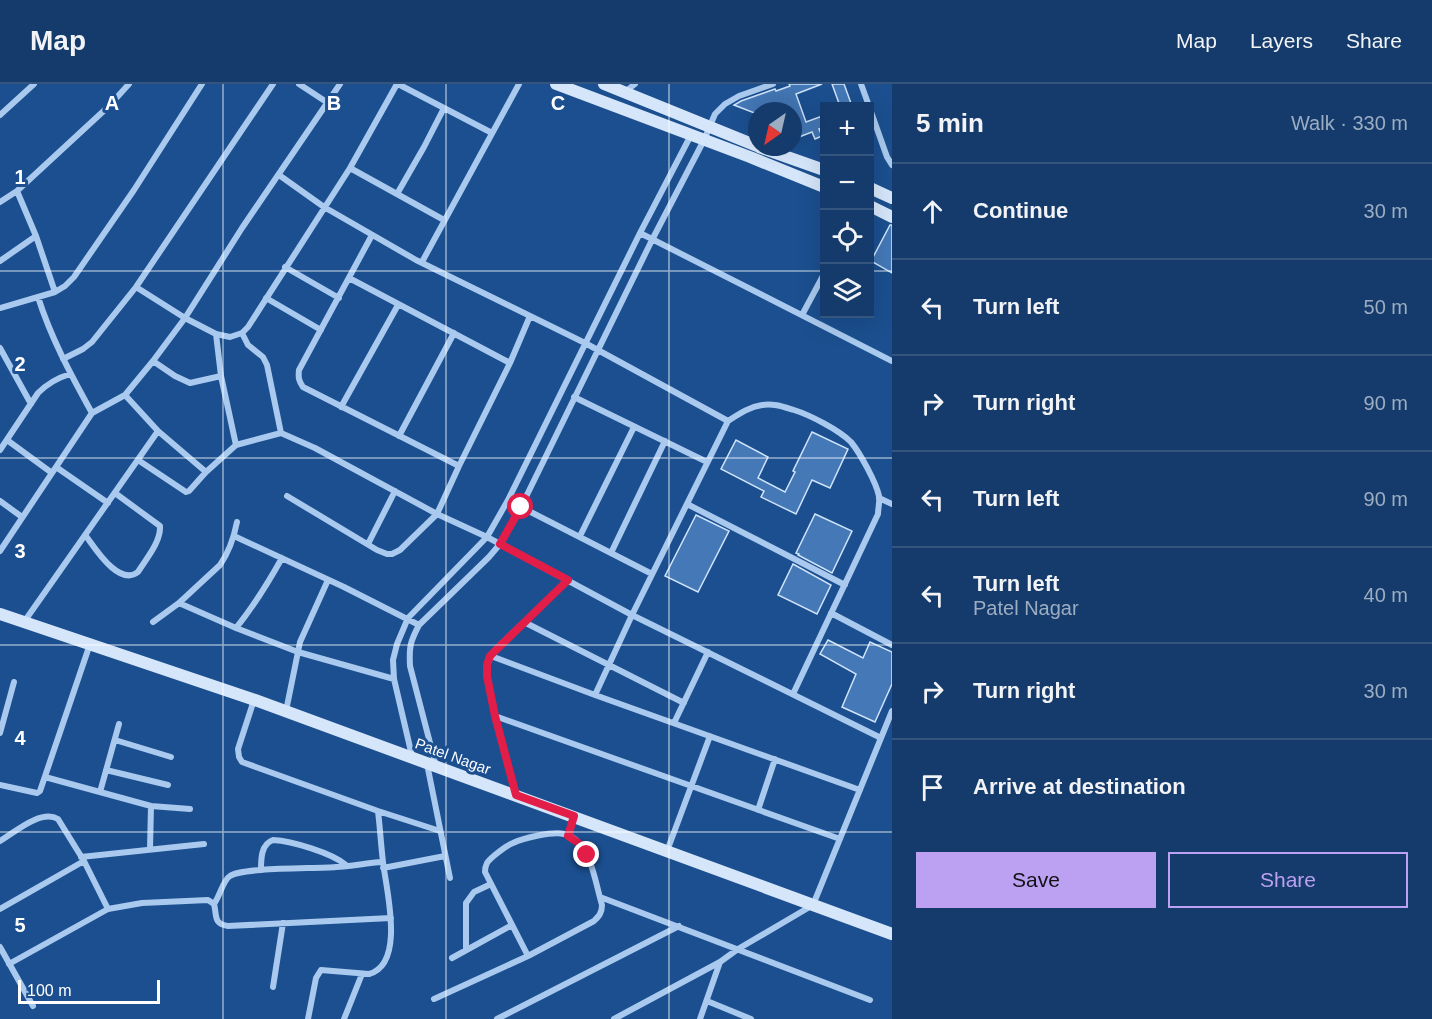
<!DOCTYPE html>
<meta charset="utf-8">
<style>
body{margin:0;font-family:Arial,sans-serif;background:#214673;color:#f1f3f6}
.controls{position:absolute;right:18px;top:18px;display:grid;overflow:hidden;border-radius:0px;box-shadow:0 6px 24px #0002}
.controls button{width:54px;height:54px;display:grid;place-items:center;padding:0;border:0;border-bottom:2px solid #33557e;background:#143b6b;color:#f1f3f6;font:30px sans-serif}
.compass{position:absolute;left:748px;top:18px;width:54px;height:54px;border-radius:50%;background:#143b6b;box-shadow:0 6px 24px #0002;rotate:214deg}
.scale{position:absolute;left:18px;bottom:15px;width:142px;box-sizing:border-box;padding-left:6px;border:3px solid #fff;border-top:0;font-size:16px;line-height:21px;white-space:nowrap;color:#fff;-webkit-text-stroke:4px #1b4f8f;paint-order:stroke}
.stop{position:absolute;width:18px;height:18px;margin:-14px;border:4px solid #e11d48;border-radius:50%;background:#fff}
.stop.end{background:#e11d48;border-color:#fff;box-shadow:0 2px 6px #0008}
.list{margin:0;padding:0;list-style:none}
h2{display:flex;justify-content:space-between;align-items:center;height:78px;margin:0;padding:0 24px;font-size:26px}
h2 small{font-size:20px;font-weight:400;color:#9dadc1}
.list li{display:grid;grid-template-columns:39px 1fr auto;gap:18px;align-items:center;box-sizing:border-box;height:96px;padding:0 24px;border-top:2px solid #33557e}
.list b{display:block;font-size:22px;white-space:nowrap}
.list p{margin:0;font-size:20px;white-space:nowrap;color:#9dadc1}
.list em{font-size:20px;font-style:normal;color:#9dadc1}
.actions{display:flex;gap:12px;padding:18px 24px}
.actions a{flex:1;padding:14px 0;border:2px solid #bca0f2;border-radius:0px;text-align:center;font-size:21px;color:#bca0f2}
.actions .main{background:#bca0f2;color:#111}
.icon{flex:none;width:33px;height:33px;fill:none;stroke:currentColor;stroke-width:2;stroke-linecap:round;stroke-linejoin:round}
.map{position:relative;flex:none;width:892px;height:935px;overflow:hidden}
header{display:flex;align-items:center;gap:36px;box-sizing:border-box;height:84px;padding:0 30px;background:#143b6b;border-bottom:2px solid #33557e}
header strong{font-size:28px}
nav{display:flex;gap:33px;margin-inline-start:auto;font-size:21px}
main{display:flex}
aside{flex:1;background:#143b6b}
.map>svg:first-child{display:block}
.building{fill:#4478b7;stroke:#cfe3fa;stroke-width:1.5}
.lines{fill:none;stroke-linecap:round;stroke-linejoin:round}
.street{stroke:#a9c9ee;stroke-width:6}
.secondary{stroke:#d6e6fa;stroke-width:12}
.route{stroke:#e11d48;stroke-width:8}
.grid{fill:none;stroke:#fff;stroke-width:1.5;stroke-opacity:0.55}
.labels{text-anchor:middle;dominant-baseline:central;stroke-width:6;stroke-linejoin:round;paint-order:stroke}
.street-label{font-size:15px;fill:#fff;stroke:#1b4f8f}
.grid-label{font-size:20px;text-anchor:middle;font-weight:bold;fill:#fff;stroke:#1b4f8f;stroke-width:6;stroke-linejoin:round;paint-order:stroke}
</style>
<header>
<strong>Map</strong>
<nav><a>Map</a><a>Layers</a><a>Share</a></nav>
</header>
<main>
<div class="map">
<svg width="892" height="935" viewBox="0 0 892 935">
<rect width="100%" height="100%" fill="#1b4f8f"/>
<path class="building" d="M789 0H822L796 10 806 38 825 31V43L819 45 822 52 815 55 812 48 799 53 793 38V27H757V30L734 21 741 17 775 5 776 7 790 2Z
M832 0H844L852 22H840Z
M890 141H892V189L871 177Z
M812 348 848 365 830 404 812 396 796 430 761 413 764 407 721 385 736 356 768 373 758 394 785 408 795 388 793 387Z
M815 430 852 447 832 489 798 471 799 470 796 469Z
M696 431 729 447 698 508 665 492Z
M793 480 831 501 817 530 778 511Z
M828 556 863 574 870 558 892 568V600L875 638 842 623 856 590 820 570Z"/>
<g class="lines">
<path class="street" d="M299 0 328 19
M398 0 492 49
M861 0 869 22
M625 8 635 0
M870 25 887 73 892 81
M0 31 34 0
M350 84 444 136
M279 91 324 123 416 176 585 259 728 337
M17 107 36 152 55 208
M397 110 424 63 444 24
M0 118 17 107 109 22 129 0
M640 149 892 277
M372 151 299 286C298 294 299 297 303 303L459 382
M0 177 36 152
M422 178 519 0
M285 183 339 214
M349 194 510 279
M136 203 185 234 216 250 230 253 242 249 248 243 350 84 397 0
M38 213C51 254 71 291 92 329
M266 214 321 246
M0 224 55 208 65 202 74 193 134 106 202 0
M802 231 824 190
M242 249 248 261 263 273 267 281 281 349
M216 250 221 292 236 361
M0 264 31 320
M63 275 83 265 92 258 136 203 273 0
M153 277 175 292 190 299 221 292
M125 311 158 347 206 388
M574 313 707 378
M341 323 398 221
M399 352 454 249
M7 356 52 389
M0 366 38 309C48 299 57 294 70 290
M138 376 186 408 189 407 206 388 236 361 281 349 315 364 437 430 487 453 632 531 881 654
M56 383 108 419
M287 412 377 466 387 470H392L400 466 437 430 459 382 510 279 530 232
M879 414 892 420
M0 417 22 433
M687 420 845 501
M521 423 652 490
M86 452C95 464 119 503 138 488 146 475 161 458 160 442L115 409
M234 452 344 503 419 541
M580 452 634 343
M368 460 395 407
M0 467 92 329 125 311 153 277 185 234 242 144 340 0
M611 469 665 357
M179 519 236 544 298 568 394 595
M831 529 892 561
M24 538 158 347
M153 538 179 519 220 481C229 468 234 453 237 438
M524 538 684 619
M236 544C254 522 268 499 282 474
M491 572 595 611 860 706
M595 611 632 531 728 337C739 330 749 323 762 321 773 319 784 323 794 326 810 331 839 346 851 358 860 369 876 398 879 412 880 418 878 424 878 430L793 610
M254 616 238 665 239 673 242 678 378 727 440 747
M286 627 300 558 328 496
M495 632 840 755
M674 639 708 568
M0 649 14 598
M115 656 171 673
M412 672 394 595 393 576 397 560 408 534 487 453 508 416 640 149 691 51
M427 680 450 794
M436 682 410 582C409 563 410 558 419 541L489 473 500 460 521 423 652 156 704 56 715 30 725 20 739 12 773 0
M106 686 168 701
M45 693 151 722 190 725
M0 701 37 709 40 707 90 560
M100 708 119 640
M516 710 495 632 487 592V581L491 572 496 565 568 496
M758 726 775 675
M568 752 574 732
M0 757C15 748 41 725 58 735L84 777 108 825
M150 765 151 722
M667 767 710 652
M81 773 204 760
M383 784 445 772
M261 786C261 775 261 760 273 756 292 757 332 769 346 781
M600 813 870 916
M214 820C220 812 223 796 230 792 243 783 317 785 336 783 352 782 367 779 382 778
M0 825 84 777
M0 863 33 922
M466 866V819L474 808 491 800
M452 874 512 841
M9 880 108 825 142 819 208 816 214 820C217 831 213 840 228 842L391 834
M273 903 283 839
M434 915 528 872 594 837C599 832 602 829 602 821 596 801 592 770 576 756 573 754 568 750 564 750 553 747 523 754 513 759 507 761 490 774 487 779 485 783 485 784 485 788L528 872
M707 917 751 935
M308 935 316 894 321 886 369 890C406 880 386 805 383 778 381 761 380 744 378 727
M344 935 362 890
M497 935 679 842
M614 935 720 878 738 865 813 821 892 627
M700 935 720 878"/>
<path class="secondary" d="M556 0 750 73 824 103
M604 0 757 62
M759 63 824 86
M870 104 892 114
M870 122 892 133
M0 530 255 616 892 850"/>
</g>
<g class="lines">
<path class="route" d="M521 423 500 460 568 496 496 566 490 572 487 581V592L495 632 516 711 574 732 568 752 580 760 587 771"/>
</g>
<path class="grid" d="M223 0V935M446 0V935M669 0V935M0 187H824M870 187H892M0 374H892M0 561H892M0 748H892"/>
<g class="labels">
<g class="street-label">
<text transform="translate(453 672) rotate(20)">Patel Nagar</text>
</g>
</g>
<g class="grid-label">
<text x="112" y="26">A</text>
<text x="334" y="26">B</text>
<text x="558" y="26">C</text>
<text x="20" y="100">1</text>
<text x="20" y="287">2</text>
<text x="20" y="474">3</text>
<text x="20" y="661">4</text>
<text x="20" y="848">5</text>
</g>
</svg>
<div class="controls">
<button>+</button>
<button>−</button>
<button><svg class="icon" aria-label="locate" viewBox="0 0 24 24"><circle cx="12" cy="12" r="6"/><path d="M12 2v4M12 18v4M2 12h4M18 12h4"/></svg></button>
<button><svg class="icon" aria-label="layers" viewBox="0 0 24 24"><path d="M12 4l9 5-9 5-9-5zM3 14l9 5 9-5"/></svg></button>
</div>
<svg class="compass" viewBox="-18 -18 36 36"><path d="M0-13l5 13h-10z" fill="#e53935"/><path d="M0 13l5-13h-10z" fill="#9dadc1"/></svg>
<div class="scale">100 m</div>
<div class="stop" style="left:521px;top:423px"></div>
<div class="stop end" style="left:587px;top:771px"></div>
</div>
<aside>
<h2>5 min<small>Walk · 330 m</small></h2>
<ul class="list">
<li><svg class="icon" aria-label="ahead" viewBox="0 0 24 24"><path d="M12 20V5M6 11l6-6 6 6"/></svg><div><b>Continue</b></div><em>30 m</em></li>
<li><svg class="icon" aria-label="left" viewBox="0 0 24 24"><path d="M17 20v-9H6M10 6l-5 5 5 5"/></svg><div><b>Turn left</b></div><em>50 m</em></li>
<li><svg class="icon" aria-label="right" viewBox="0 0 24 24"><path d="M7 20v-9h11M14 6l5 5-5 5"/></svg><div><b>Turn right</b></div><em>90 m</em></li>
<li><svg class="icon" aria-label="left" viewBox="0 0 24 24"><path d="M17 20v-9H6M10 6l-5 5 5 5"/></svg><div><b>Turn left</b></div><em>90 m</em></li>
<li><svg class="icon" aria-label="left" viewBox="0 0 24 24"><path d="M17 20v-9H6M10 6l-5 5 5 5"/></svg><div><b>Turn left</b><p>Patel Nagar</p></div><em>40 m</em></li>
<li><svg class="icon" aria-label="right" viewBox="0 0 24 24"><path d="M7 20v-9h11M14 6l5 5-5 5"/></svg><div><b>Turn right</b></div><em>30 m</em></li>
<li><svg class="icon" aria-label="arrive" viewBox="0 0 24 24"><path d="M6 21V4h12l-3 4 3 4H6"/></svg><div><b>Arrive at destination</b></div></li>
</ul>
<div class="actions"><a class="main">Save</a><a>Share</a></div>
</aside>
</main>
